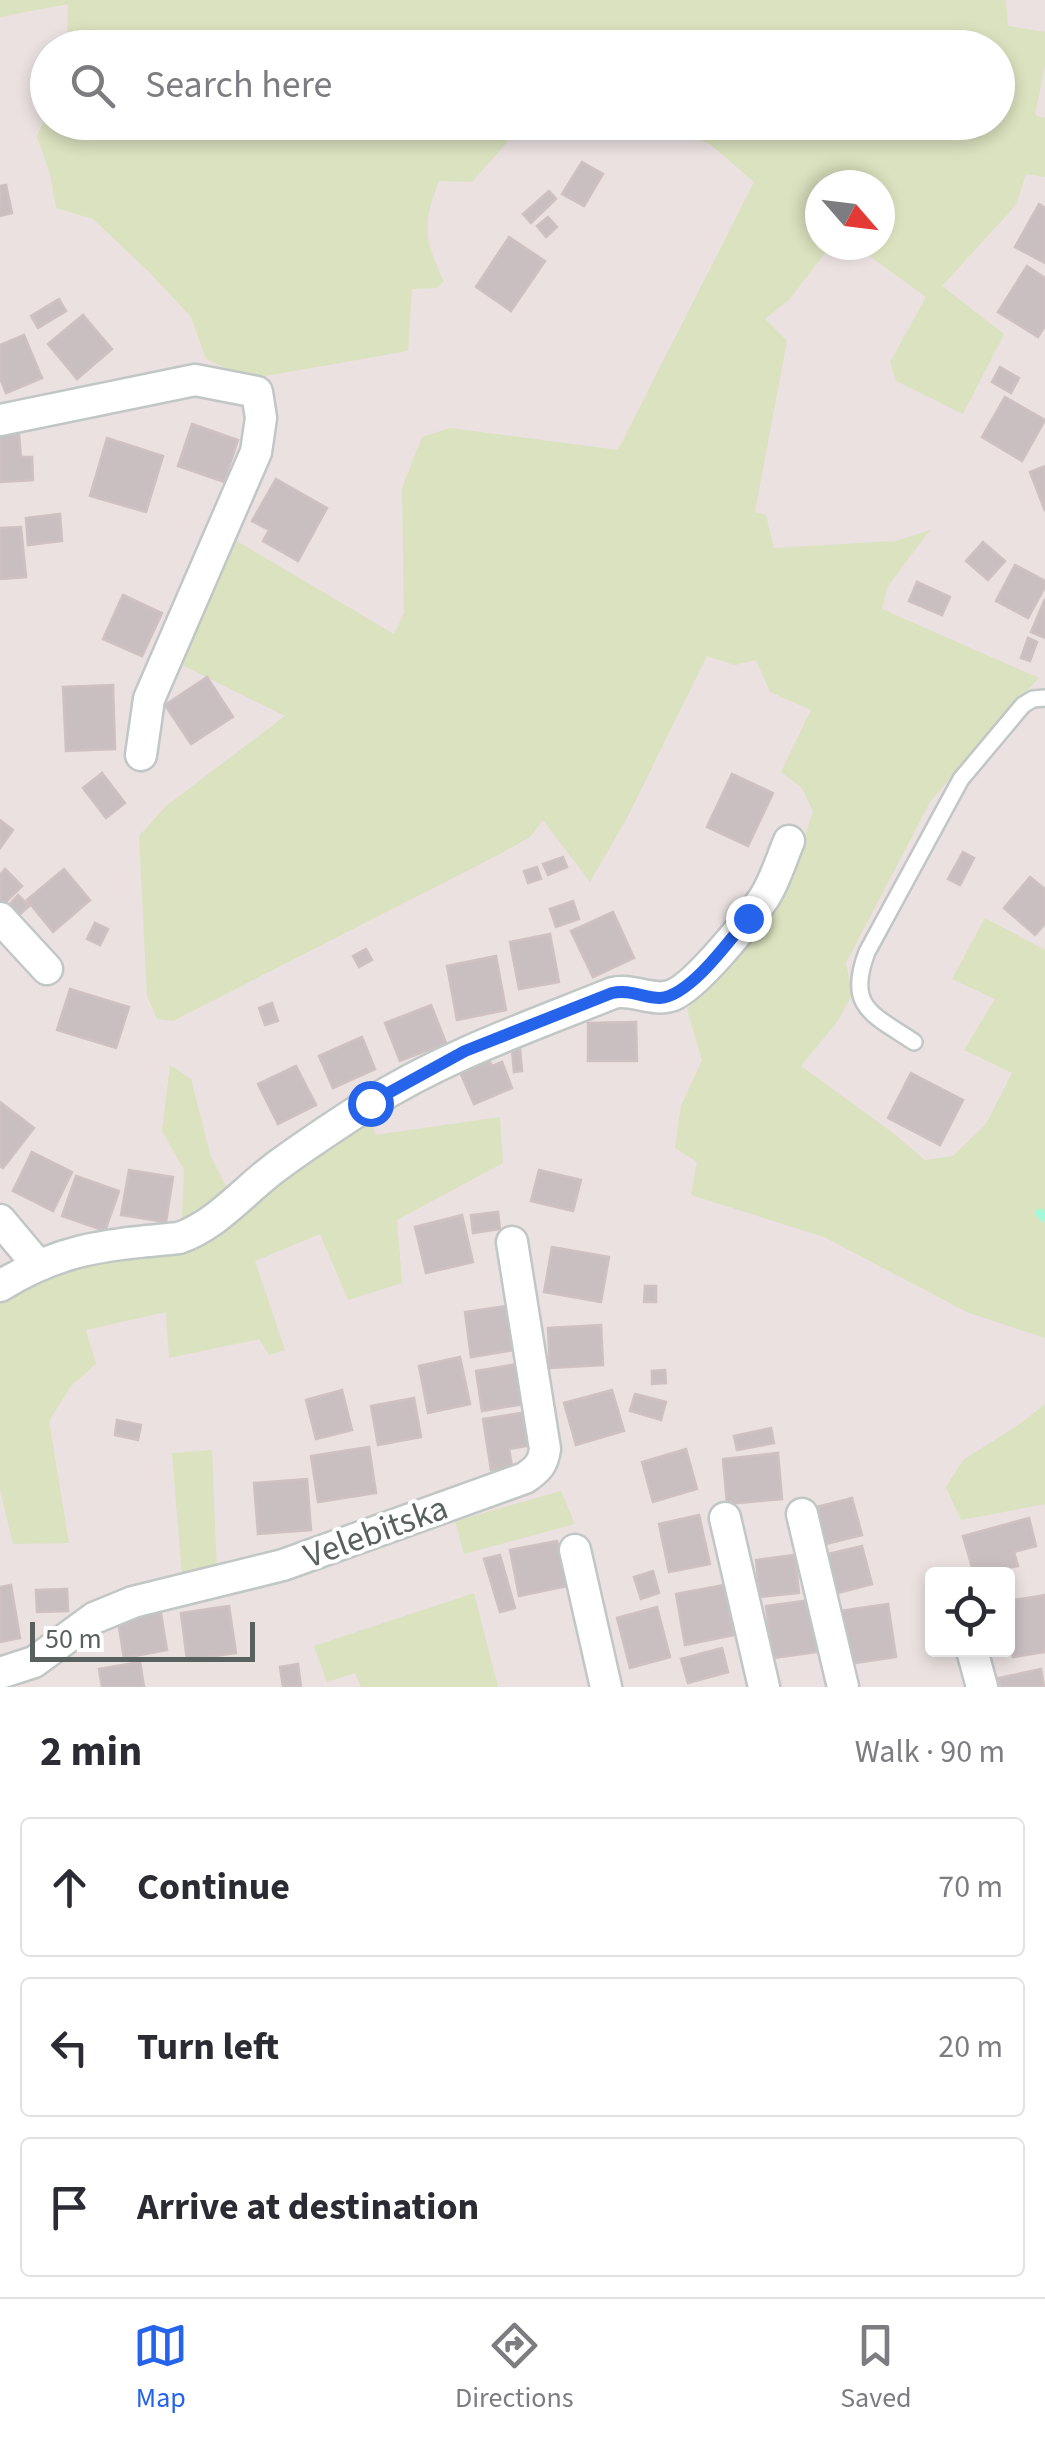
<!DOCTYPE html>
<meta charset="utf-8">
<style>
body{margin:0;font-family:"Source Sans 3",sans-serif;background:#f7f7f7;color:#2b2b33}
.controls{position:absolute;right:30px;bottom:30px;display:grid;overflow:hidden;border-radius:10px;box-shadow:0 5px 15px #0003}
.controls button{width:90px;height:90px;display:grid;place-items:center;padding:0;border:0;border-bottom:2px solid #e1e1e2;background:#fff;color:#2b2b33;font:50px sans-serif}
.compass{position:absolute;left:805px;top:170px;width:90px;height:90px;border-radius:50%;background:#fff;box-shadow:0 5px 15px #0003;rotate:118deg}
.scale{position:absolute;left:30px;bottom:25px;width:225px;box-sizing:border-box;padding-left:10px;border:5px solid #59615f;border-top:0;font-size:28px;line-height:35px;white-space:nowrap;color:#59615f;-webkit-text-stroke:8px #fff;paint-order:stroke}
.stop{position:absolute;width:30px;height:30px;margin:-22px;border:8px solid #2563eb;border-radius:50%;background:#fff}
.stop.end{background:#2563eb;border-color:#fff;box-shadow:0 2px 10px #0008}
.list{margin:0;padding:0;list-style:none}
h2{display:flex;justify-content:space-between;align-items:center;height:130px;margin:0;padding:0 40px;font-size:42px}
h2 small{font-size:32px;font-weight:400;color:#7c7c81}
.list li{display:grid;grid-template-columns:65px 1fr auto;gap:30px;align-items:center;box-sizing:border-box;height:140px;margin:0 20px 20px;padding:0 20px;border:2px solid #e1e1e2;border-radius:10px}
.list b{display:block;font-size:38px;white-space:nowrap}
.list em{font-size:32px;font-style:normal;color:#7c7c81}
.icon{flex:none;width:55px;height:55px;fill:none;stroke:currentColor;stroke-width:2;stroke-linecap:round;stroke-linejoin:round}
.map{position:relative;flex:none;width:1045px;height:1687px;overflow:hidden}
.search{position:absolute;background:#fff;box-shadow:0 5px 15px #0003;left:30px;right:30px;top:30px;height:110px;display:flex;align-items:center;gap:25px;box-sizing:border-box;padding:0 35px;border-radius:55px;color:#7c7c81;font-size:38px}
.sheet{height:610px;background:#fff}
nav{display:flex;justify-content:space-around;align-items:center;box-sizing:border-box;height:140px;border-top:2px solid #e1e1e2;background:#fff;font-size:28px;color:#7c7c81}
nav a{display:grid;justify-items:center;gap:5px}
nav .on{color:#2563eb}
.map>svg:first-child{display:block}
.green{fill:#dae2bf}
.lines{fill:none;stroke-linecap:round;stroke-linejoin:round}
.stream{stroke:#a4f8da;stroke-width:9}
.building{fill:#c9bfc1;stroke:#cfc0c1;stroke-width:2.5}
.service-casing{stroke:#c0c7c5;stroke-width:20}
.minor-casing{stroke:#c0c7c5;stroke-width:35}
.service{stroke:#fff;stroke-width:15}
.minor{stroke:#fff;stroke-width:30}
.route{stroke:#2563eb;stroke-width:12}
.labels{text-anchor:middle;dominant-baseline:central;stroke-width:8;stroke-linejoin:round;paint-order:stroke}
.street-label{font-size:35px;fill:#59615f;stroke:#fff}
</style>
<div class="map">
<svg width="1045" height="1687" viewBox="0 0 1045 1687">
<rect width="100%" height="100%" fill="#ebe1e1"/>
<path class="green" d="M0 0H1006L1008 26 1045 32V65L1035 115 1045 118V177L1026 174 1016 205 942 286 1004 334 963 414 896 381 890 362 926 297 854 245H880V185H820V245H831L789 300 765 319 787 341 755 512 766 515 774 548 896 541 930 530 888 586 882 609 1039 678 991 729 930 802 846 963 852 995 837 1022 801 1066 893 1133 925 1160 953 1156 986 1124 1012 1073 964 1050 995 999 952 979 985 918 1045 950V1338L967 1312 824 1237 691 1195 697 1162 675 1148 681 1106 702 1060 687 1010C738 949 791 889 813 811L802 788 781 772 811 710 770 692 756 660 735 665 707 656 628 816 590 882 543 820 530 837 496 856 173 1021 157 1019 147 996 139 836 166 806 285 716 172 660 228 536 394 634 404 613 402 488 422 437 450 428 618 450 754 182 710 144 648 123 998 122V48H67L68 4 0 17Z
M47 114 48 122 524 123 472 182 439 181C422 224 424 240 444 281L437 288 412 289 408 351 249 379 206 359 191 317 151 274 93 219 56 208 50 174 37 136Z
M170 1065 191 1079 210 1154 226 1186 213 1203 182 1219 184 1170 162 1131Z
M370 1114 375 1135 500 1117 503 1163 397 1220 402 1283 348 1300 320 1234 255 1261 285 1350 269 1355 259 1339 169 1358 166 1312 86 1330 96 1364 71 1386 49 1421 69 1543 13 1544 0 1490V1305C44 1279 88 1258 140 1253 175 1249 181 1256 215 1236Z
M1045 1404V1504L961 1520 946 1487 963 1460 1020 1424Z
M212 1450 217 1576H182L172 1453Z
M561 1491 575 1524 464 1554 455 1521Z
M474 1593 498 1687H361L355 1673 327 1682 314 1646Z"/>
<g class="lines">
<path class="stream" d="M1040 1213 1045 1218"/>
</g>
<path class="building" d="M582 162 603 174 584 206 562 194Z
M6 185 12 213 0 216V186Z
M549 191 556 199 531 223 523 214Z
M1039 204 1045 208V263L1015 247Z
M548 217 557 227 546 237 537 226Z
M509 237 545 261 511 311 476 287Z
M1027 266 1045 278V326L1038 337 998 312Z
M59 299 66 311 38 328 31 316Z
M83 315 112 349 77 379 48 344Z
M24 335 42 378 6 393 0 378V345Z
M1000 367 1019 378 1011 393 992 382Z
M1005 397 1045 420 1022 461 982 437Z
M192 424 238 440 224 482 178 466Z
M19 434 21 457H32L33 480 0 482V435Z
M107 438 163 456 146 512 90 496Z
M1045 466V511L1030 472Z
M276 479 327 508 298 561 263 541 269 530 252 521Z
M60 514 62 541 28 545 26 518Z
M21 527 26 577 0 579V528Z
M983 542 1005 561 988 580 966 561Z
M1015 565 1045 581V587L1028 618 996 601Z
M917 582 950 597 942 615 909 601Z
M123 595 162 613 142 656 103 639Z
M1045 599V638L1031 632Z
M1028 638 1037 642 1030 661 1021 658Z
M207 677 233 717 191 744 165 705Z
M113 685 115 749 66 751 63 687Z
M102 773 125 803 106 818 83 788Z
M732 774 773 793 748 846 707 827Z
M0 820 13 830 0 848Z
M963 852 974 858 960 885 948 879Z
M563 857 567 867 548 875 543 864Z
M537 867 541 879 528 883 524 871Z
M5 869 22 886 4 904 0 899V875Z
M64 869 90 900 53 932 27 900Z
M1030 877 1045 889V924L1035 935 1004 908Z
M18 895 29 906 19 915 9 905Z
M573 901 579 919 556 927 550 909Z
M613 912 634 958 593 977 571 931Z
M95 923 108 929 100 945 87 939Z
M550 934 559 982 519 989 510 942Z
M366 949 372 960 359 967 353 956Z
M496 956 506 1010 457 1020 447 966Z
M70 989 129 1007 116 1048 57 1030Z
M272 1003 278 1021 265 1025 259 1008Z
M431 1005 446 1043 400 1061 385 1023Z
M636 1022 637 1061H588V1023Z
M362 1037 375 1069 333 1088 319 1056Z
M520 1049 522 1071 514 1072 512 1050Z
M489 1060 492 1066 502 1062 512 1088 474 1104 460 1072Z
M296 1066 316 1105 278 1124 258 1084Z
M911 1073 963 1100 940 1145 888 1118Z
M0 1102 34 1128 3 1168 0 1166Z
M32 1152 72 1172 53 1211 13 1191Z
M129 1170 173 1177 166 1222 121 1215Z
M539 1170 581 1180 573 1211 531 1201Z
M76 1176 119 1191 105 1231 62 1216Z
M498 1212 500 1229 473 1233 471 1215Z
M462 1215 473 1262 426 1273 415 1227Z
M552 1247 609 1257 601 1302 544 1292Z
M645 1286H656V1302H644Z
M513 1305 520 1349 471 1357 465 1312Z
M601 1325 603 1365 550 1368 548 1328Z
M460 1357 470 1404 428 1413 419 1366Z
M517 1364 524 1404 482 1411 476 1371Z
M665 1370 666 1383 652 1384V1371Z
M342 1390 352 1430 316 1439 306 1400Z
M612 1390 624 1431 576 1445 564 1403Z
M635 1394 666 1402 661 1420 630 1411Z
M414 1398 421 1437 378 1445 371 1406Z
M527 1412 532 1445 509 1449 512 1466 491 1470 483 1419Z
M117 1420 141 1425 138 1440 115 1435Z
M771 1428 774 1443 737 1450 734 1436Z
M369 1447 376 1493 318 1502 311 1456Z
M686 1449 697 1489 653 1502 642 1462Z
M778 1453 782 1499 727 1504 723 1459Z
M307 1479 311 1530 258 1534 254 1483Z
M852 1498 862 1535 822 1545 813 1508Z
M699 1515 710 1564 669 1572 659 1524Z
M1029 1518 1036 1546 1014 1552 1018 1566 974 1574 963 1536Z
M557 1541 567 1586 519 1596 510 1550Z
M862 1546 872 1584 834 1594 824 1555Z
M500 1555 515 1608 500 1612 484 1559Z
M795 1555 799 1593 760 1597 756 1560Z
M653 1571 659 1593 641 1599 634 1577Z
M11 1585 20 1638 0 1642V1587Z
M724 1585 734 1635 685 1645 676 1594Z
M67 1589 68 1611 37 1612 36 1590Z
M1045 1595V1652L1013 1657 1008 1601Z
M811 1600 817 1652 773 1658 766 1606Z
M888 1604 896 1657 848 1664 840 1611Z
M229 1606 236 1653 187 1660 181 1613Z
M657 1607 670 1657 630 1668 617 1618Z
M160 1608 167 1650 124 1658 117 1615Z
M722 1648 728 1672 688 1683 681 1659Z
M140 1662 144 1687H102L99 1669Z
M298 1664 301 1687H283L280 1667Z
M1041 1669 1044 1687H1001L999 1678Z"/>
<g class="lines">
<defs>
<path id="service" d="M914 1042C872 1014 846 1007 867 952L961 779 1023 705 1033 699 1045 698"/>
<path id="minor" d="M0 420 195 380 257 392 261 418 256 452 149 699 141 755
M0 918 47 969
M0 1220 37 1264
M0 1286C63 1247 107 1245 179 1238 216 1225 241 1194 272 1170 302 1147 335 1126 367 1105 444 1056 529 1027 613 993 633 988 653 1003 673 995 697 985 749 920 764 898 775 881 781 860 789 841
M802 1514 843 1687
M725 1518 764 1687
M575 1550 606 1687
M972 1650 982 1687
M0 1673 34 1662 94 1618 133 1602 283 1565 525 1478C538 1469 543 1464 545 1449L512 1242"/>
</defs>
<use href="#service" class="service-casing"/>
<use href="#minor" class="minor-casing"/>
<use href="#service" class="service"/>
<use href="#minor" class="minor"/>
</g>
<g class="lines">
<path class="route" d="M370 1103 465 1051 612 993C630 989 643 998 660 998 690 996 729 941 748 918"/>
</g>
<g class="labels">
<g class="street-label">
<text transform="translate(376 1532) rotate(-20)">Velebitska</text>
</g>
</g>
</svg>
<div class="controls">
<button><svg class="icon" aria-label="locate" viewBox="0 0 24 24"><circle cx="12" cy="12" r="6"/><path d="M12 2v4M12 18v4M2 12h4M18 12h4"/></svg></button>
</div>
<svg class="compass" viewBox="-18 -18 36 36"><path d="M0-13l5 13h-10z" fill="#e53935"/><path d="M0 13l5-13h-10z" fill="#7c7c81"/></svg>
<div class="scale">50 m</div>
<div class="stop" style="left:370px;top:1103px"></div>
<div class="stop end" style="left:748px;top:918px"></div>
<div class="search"><svg class="icon" aria-label="search" viewBox="0 0 24 24"><circle cx="10" cy="10" r="6"/><path d="M15 15l6 6"/></svg>Search here</div>
</div>
<section class="sheet">
<h2>2 min<small>Walk · 90 m</small></h2>
<ul class="list">
<li><svg class="icon" aria-label="ahead" viewBox="0 0 24 24"><path d="M12 20V5M6 11l6-6 6 6"/></svg><div><b>Continue</b></div><em>70 m</em></li>
<li><svg class="icon" aria-label="left" viewBox="0 0 24 24"><path d="M17 20v-9H6M10 6l-5 5 5 5"/></svg><div><b>Turn left</b></div><em>20 m</em></li>
<li><svg class="icon" aria-label="arrive" viewBox="0 0 24 24"><path d="M6 21V4h12l-3 4 3 4H6"/></svg><div><b>Arrive at destination</b></div></li>
</ul>
</section>
<nav>
<a class="on"><svg class="icon" aria-label="map" viewBox="0 0 24 24"><path d="M3 6l6-2 6 2 6-2v14l-6 2-6-2-6 2zM9 4v14M15 6v14"/></svg>Map</a>
<a><svg class="icon" aria-label="directions" viewBox="0 0 24 24"><path d="M12 3l9 9-9 9-9-9zM9 14v-3h6M13 9l2 2-2 2"/></svg>Directions</a>
<a><svg class="icon" aria-label="saved" viewBox="0 0 24 24"><path d="M7 4h10v16l-5-4-5 4z"/></svg>Saved</a>
</nav>
